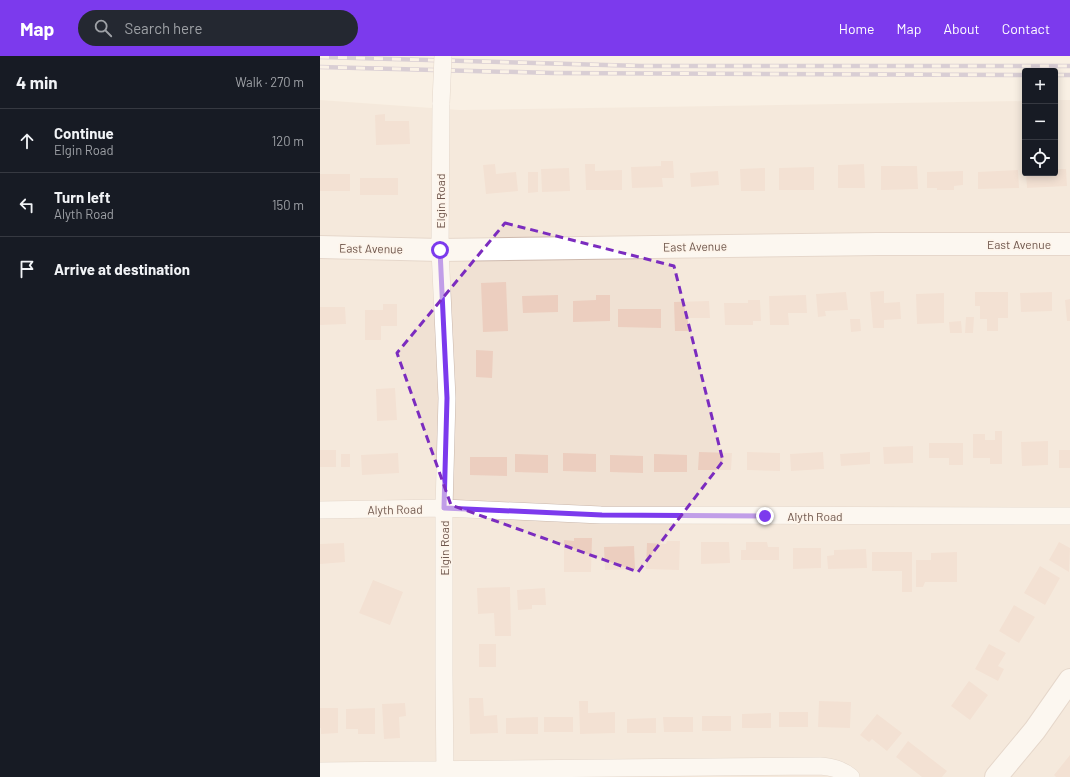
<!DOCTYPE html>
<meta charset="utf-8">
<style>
body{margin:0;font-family:Barlow,sans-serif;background:#242831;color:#f1f3f6}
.controls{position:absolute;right:12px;top:12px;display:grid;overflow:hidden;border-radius:4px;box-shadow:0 2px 10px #0003}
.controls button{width:36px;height:36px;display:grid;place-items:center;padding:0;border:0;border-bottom:1px solid #363941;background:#171b24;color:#f1f3f6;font:20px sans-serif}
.stop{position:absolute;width:12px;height:12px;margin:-9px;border:3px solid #7c3aed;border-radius:50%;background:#fff}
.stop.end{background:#7c3aed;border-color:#fff;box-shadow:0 1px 4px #0008}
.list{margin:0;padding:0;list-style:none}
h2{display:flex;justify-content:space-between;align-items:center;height:52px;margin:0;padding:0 16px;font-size:17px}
h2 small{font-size:13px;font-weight:400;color:#9ea1a6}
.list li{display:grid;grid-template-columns:26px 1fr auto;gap:12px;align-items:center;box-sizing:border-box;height:64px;padding:0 16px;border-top:1px solid #363941}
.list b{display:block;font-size:15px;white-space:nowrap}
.list p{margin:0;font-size:13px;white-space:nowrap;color:#9ea1a6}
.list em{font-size:13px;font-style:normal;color:#9ea1a6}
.icon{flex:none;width:22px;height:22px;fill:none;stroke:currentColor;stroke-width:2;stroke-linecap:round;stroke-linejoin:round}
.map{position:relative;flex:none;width:750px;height:721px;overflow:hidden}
header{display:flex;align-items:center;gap:24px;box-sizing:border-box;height:56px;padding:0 20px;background:#7c3aed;color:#fff}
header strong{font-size:19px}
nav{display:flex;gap:22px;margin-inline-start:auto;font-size:14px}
.search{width:280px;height:36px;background:#242831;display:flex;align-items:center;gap:10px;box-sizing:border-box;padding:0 14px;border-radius:22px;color:#9ea1a6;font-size:15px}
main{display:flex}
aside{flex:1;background:#171b24}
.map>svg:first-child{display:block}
.residential{fill:#f0e1d3}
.building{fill:#eccebf}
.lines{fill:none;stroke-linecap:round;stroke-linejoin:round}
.street-casing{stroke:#c9b7ac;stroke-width:18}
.secondary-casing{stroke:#ceb9ad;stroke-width:24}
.street{stroke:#fff;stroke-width:17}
.secondary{stroke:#fff;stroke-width:22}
.rail-casing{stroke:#b2a4c1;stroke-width:4.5}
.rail{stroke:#fdf4ea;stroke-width:3;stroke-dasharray:9;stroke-linecap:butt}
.street-bridge-casing{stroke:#c9b7ac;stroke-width:18;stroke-linecap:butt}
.street-bridge{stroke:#fff;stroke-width:17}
.route{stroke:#7c3aed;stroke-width:5}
.marked{fill:none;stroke:#7b2cbf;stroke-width:3;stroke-dasharray:8 5;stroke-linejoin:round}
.labels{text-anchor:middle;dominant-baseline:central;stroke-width:3;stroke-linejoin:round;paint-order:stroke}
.street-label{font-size:12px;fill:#6f574d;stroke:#fdf4ea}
</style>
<header>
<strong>Map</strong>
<div class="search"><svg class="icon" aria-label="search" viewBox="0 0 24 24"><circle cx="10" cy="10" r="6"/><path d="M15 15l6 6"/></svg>Search here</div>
<nav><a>Home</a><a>Map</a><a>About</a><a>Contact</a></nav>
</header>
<main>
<aside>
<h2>4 min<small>Walk · 270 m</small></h2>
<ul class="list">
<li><svg class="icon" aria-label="ahead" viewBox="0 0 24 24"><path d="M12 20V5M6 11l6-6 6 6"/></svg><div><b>Continue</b><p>Elgin Road</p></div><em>120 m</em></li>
<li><svg class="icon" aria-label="left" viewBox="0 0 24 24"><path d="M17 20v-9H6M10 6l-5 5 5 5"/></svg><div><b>Turn left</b><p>Alyth Road</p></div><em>150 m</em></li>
<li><svg class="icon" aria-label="arrive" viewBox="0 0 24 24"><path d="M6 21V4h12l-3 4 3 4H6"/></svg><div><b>Arrive at destination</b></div></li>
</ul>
</aside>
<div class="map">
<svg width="750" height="721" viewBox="0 0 750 721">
<rect width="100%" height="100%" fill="#f9f0e4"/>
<path class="residential" d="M0 44 140 54 705 45V117H735V44H750V721H0Z"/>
<path class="building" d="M65 58V65H89L90 88 56 89 55 59Z
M341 105H353L354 122H342L343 131 312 132 311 111 341 110Z
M175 108 176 118 196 116 198 135 166 138 163 109Z
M265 108H275V115L302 114V134H266Z
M544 108 545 132H518V109Z
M561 110H597L598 133 561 134Z
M494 111V134H459V112Z
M249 112 250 135 222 136 221 113Z
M445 112V135H421L420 113Z
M735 113H746L747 130 707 132 706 117H735Z
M698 114 699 132 658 133V116Z
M398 115 399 129 371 131 370 117Z
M643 115V129L634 130V134H617V132H607V116Z
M208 116H218V136L208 137Z
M0 118H30V135H0Z
M40 122H78V139H40Z
M186 226 188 275 163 276 161 227Z
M564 235V247L580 246 581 263 564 264V272H553L550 236Z
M526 236 528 254 505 255 506 260 498 261 496 238Z
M655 236H688V262H678V275H667V263H660V250H655Z
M732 236V255L701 256 700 237Z
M624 237V267L597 268 596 238Z
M238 239V256L203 257 202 240Z
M276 239H290V265L253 266V245L276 244Z
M486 239 487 257H468L469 269H450L449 240Z
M750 243V265H747L745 244Z
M428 244H440L441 265H433V269H405L404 247H428Z
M389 245 390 262H368V275H355L354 246Z
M63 248H77V270H61V284H45V254H63Z
M0 251H25L26 268 0 269Z
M298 253H341V272L298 271Z
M646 261H654L653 277H645Z
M530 263H540L541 275 531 276Z
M641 265 642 277H630L629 266Z
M156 294 173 295 172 322 156 321Z
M75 332 77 364 57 365 56 333Z
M675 375H682V408H670V402H653V378H665V384H675Z
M728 385V409L702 410 701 386Z
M609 387H643V409H629V402H609Z
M593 390V407L564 408 563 391Z
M0 394H16V411H0Z
M739 394H750V412H739Z
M379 396 412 397 411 414H378Z
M427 396 460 397V415L427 414Z
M503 396 504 413 471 415 470 398Z
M550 396V408L521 410 520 398Z
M78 397 79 417 42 419 41 399Z
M243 397 276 398V416L243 415Z
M21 398H30V411H21Z
M195 398 228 399V417L195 416Z
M334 398 367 399V416H334Z
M290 399 323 400V417L290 416Z
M150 401H187V420L150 419Z
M254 482H272L271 516H244V484L254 485Z
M347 485H360L359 514 326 513 327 487 346 488Z
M381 486H409L410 507 381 508Z
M426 486H447L448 491H459V504H421V494H426Z
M739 486 750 492 749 516 729 504Z
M24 487 25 506 0 508V488Z
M314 490 315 513 285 514 284 491Z
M473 492H501V512L473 513Z
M546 493 547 512 508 513 507 500 514 499V494Z
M552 496H592V536H582V515H552Z
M637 496V526H605L603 531H596V504H611V497Z
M720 510 740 522 725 549 704 537Z
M53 524 83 536 70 569 39 557Z
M190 531 191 580H175L174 557 158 558 157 532Z
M225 532 226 549H212V553L198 554 197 534Z
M694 549 715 561 699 587 679 575Z
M159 588H176V611H159Z
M669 588 686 597 678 610 684 613 678 625 655 613Z
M649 625 668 639 650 664 631 650Z
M149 642H163L164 660 177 659 178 677 150 678Z
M259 645H268V657L295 656V677L260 678Z
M499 645 531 646 530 672 498 671Z
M85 647 86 660 79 661 80 682 64 683 62 648Z
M0 652H18V677L1 678V672H0Z
M55 652V678H38V673H26V653Z
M459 656H488V671H459Z
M451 657V672H422V658Z
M557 658 582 677 567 695 552 683 549 686 540 679Z
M382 660H411V675H382Z
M218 661V678H186V662Z
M224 661H253V676H224Z
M343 661H373V676H344Z
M336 662V677H307V663Z
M588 685 627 715 622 721H602L576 701Z
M750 699V721H736L734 719Z"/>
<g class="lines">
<defs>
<path id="street" d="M121 47 120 194 127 342 124 452V618L125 721
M0 454 124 452 281 459 750 460
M0 715 500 710C512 711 521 713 531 721"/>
<path id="secondary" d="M0 191 120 194 558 188H750
M676 721 715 674 750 624"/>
</defs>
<use href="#street" class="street-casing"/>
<use href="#secondary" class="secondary-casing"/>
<use href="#street" class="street"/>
<use href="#secondary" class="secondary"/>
<defs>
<path id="rail" d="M0 1 321 10H750
M0 11 233 17 705 19
M735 19H750"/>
</defs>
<use href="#rail" class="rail-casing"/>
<use href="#rail" class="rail"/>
<defs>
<path id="street-bridge" d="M121 47 123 0"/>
</defs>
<use href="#street-bridge" class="street-bridge-casing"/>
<use href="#street-bridge" class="street-bridge"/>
</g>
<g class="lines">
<path class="route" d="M120 194 127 342 124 452 282 459 445 460"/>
</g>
<path d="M0 0H750V721H0ZM185 167 354 210 403 405 318 516 131 449 77 297Z" fill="#f9f0e4" fill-opacity=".55" fill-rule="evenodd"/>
<path class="marked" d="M185 167 354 210 403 405 318 516 131 449 77 297Z"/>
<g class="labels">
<g class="street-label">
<text transform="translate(120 145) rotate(-90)">Elgin Road</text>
<text x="699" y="188">East Avenue</text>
<text transform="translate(375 190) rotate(-1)">East Avenue</text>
<text transform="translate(51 192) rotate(1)">East Avenue</text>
<text transform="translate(75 453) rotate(-1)">Alyth Road</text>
<text x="495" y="460">Alyth Road</text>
<text transform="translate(124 492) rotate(-90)">Elgin Road</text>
</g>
</g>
</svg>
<div class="controls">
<button>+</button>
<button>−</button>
<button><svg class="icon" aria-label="locate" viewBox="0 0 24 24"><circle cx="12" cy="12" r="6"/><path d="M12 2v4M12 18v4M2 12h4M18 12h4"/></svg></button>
</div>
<div class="stop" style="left:120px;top:194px"></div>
<div class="stop end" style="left:445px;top:460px"></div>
</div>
</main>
